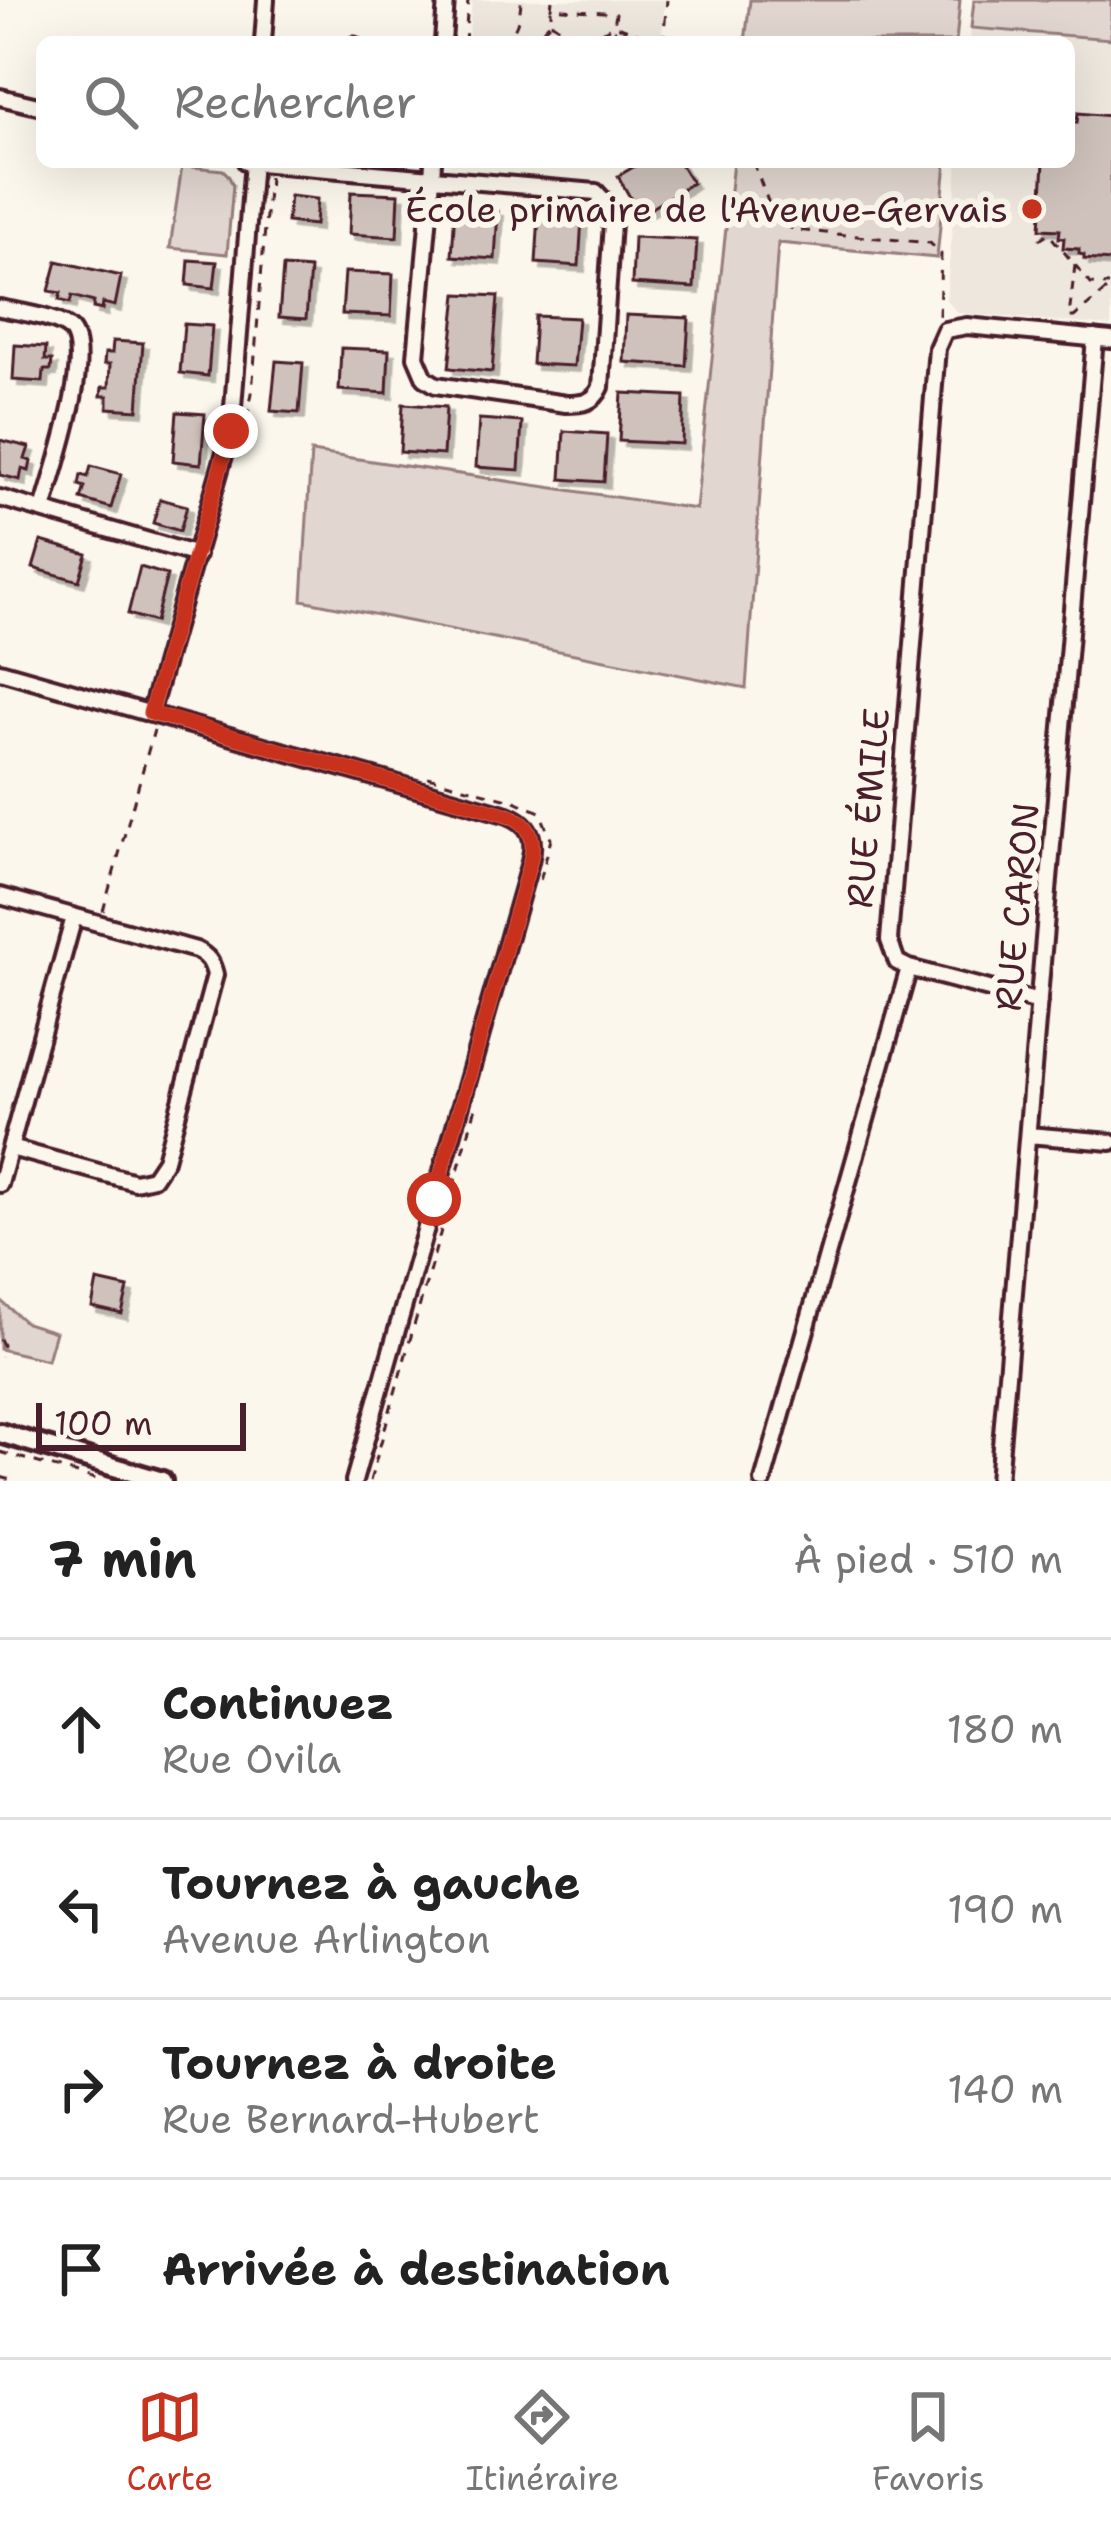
<!DOCTYPE html>
<html lang="fr">
<meta charset="utf-8">
<style>
body{margin:0;font-family:"Shantell Sans",sans-serif;background:#f6f6f6;color:#222}
.scale{position:absolute;left:36px;bottom:30px;width:210px;box-sizing:border-box;padding-left:12px;border:6px solid #4a1f2b;border-top:0;font-size:33px;line-height:42px;white-space:nowrap;color:#4a1f2b;-webkit-text-stroke:9px #fbf7ec;paint-order:stroke}
.stop{position:absolute;width:36px;height:36px;margin:-27px;border:9px solid #c8321e;border-radius:50%;background:#fff}
.stop.end{background:#c8321e;border-color:#fff;box-shadow:0 3px 12px #0008}
.list{margin:0;padding:0;list-style:none}
h2{display:flex;justify-content:space-between;align-items:center;height:156px;margin:0;padding:0 48px;font-size:51px}
h2 small{font-size:39px;font-weight:400;color:#767676}
.list li{display:grid;grid-template-columns:78px 1fr auto;gap:36px;align-items:center;box-sizing:border-box;height:180px;padding:0 48px;border-top:3px solid #e0e0e0}
.list b{display:block;font-size:45px;white-space:nowrap}
.list p{margin:0;font-size:39px;white-space:nowrap;color:#767676}
.list em{font-size:39px;font-style:normal;color:#767676}
.icon{flex:none;width:66px;height:66px;fill:none;stroke:currentColor;stroke-width:2;stroke-linecap:round;stroke-linejoin:round}
.map{position:relative;flex:none;width:1111px;height:1481px;overflow:hidden}
.search{position:absolute;background:#fff;box-shadow:0 12px 48px #0002;left:36px;right:36px;top:36px;height:132px;display:flex;align-items:center;gap:30px;box-sizing:border-box;padding:0 42px;border-radius:18px;color:#767676;font-size:45px}
.sheet{height:876px;background:#fff}
nav{display:flex;justify-content:space-around;align-items:center;box-sizing:border-box;height:168px;border-top:3px solid #e0e0e0;background:#fff;font-size:33px;color:#767676}
nav a{display:grid;justify-items:center;gap:6px}
nav .on{color:#c8321e}
.map>svg:first-child{display:block}
.built{fill:#eee7de}
.green{fill:#e2d7d0;stroke:#967b7e;stroke-width:3}
.building{fill:#cfc2bc;stroke:#4a1f2b;stroke-width:3;filter:url(#shadow)}
.lines{fill:none;stroke-linecap:round;stroke-linejoin:round}
.service-casing{stroke:#4a1f2b;stroke-width:15}
.minor-casing{stroke:#4a1f2b;stroke-width:22}
.tertiary-casing{stroke:#4a1f2b;stroke-width:26}
.path{stroke:#4a1f2b;stroke-width:3;stroke-dasharray:9 9;stroke-linecap:butt}
.service{stroke:#fbf7ec;stroke-width:6}
.minor{stroke:#fbf7ec;stroke-width:14}
.tertiary{stroke:#fbf7ec;stroke-width:16}
.route{stroke:#c8321e;stroke-width:15}
.poi-dot{fill:#c8321e;stroke:#fbf7ec;stroke-width:4.5}
.labels{text-anchor:middle;dominant-baseline:central;stroke-width:12;stroke-linejoin:round;paint-order:stroke}
.poi-label{font-size:36px;fill:#4a1f2b;stroke:#fbf7ec;text-anchor:end}
.street-label{font-size:36px;fill:#4a1f2b;stroke:#fbf7ec}
</style>
<div class="map">
<svg width="1111" height="1481" viewBox="0 0 1111 1481">
<defs>
<filter id="shadow"><feDropShadow dx="5.5" dy="5.5" stdDeviation="0" flood-color="#0004"/></filter>
</defs>
<rect width="100%" height="100%" fill="#fbf7ec"/>
<filter id="ink" filterUnits="userSpaceOnUse"><feTurbulence type="fractalNoise" baseFrequency=".00833" numOctaves="2"/><feDisplacementMap in="SourceGraphic" scale="24" xChannelSelector="R" yChannelSelector="G"/><feConvolveMatrix kernelMatrix="1 2 1 2 8 2 1 2 1" color-interpolation-filters="sRGB"/></filter>
<g filter="url(#ink)">
<path class="built" d="M472 0H665L661 42H468Z
M971 28 1111 39V326L958 313 946 300 958 162H1069V42H970Z"/>
<path class="green" d="M750 0H960L956 42H745Z
M974 0H1111V39L971 28Z
M733 162H946L937 258 778 243 746 688 302 600 311 452 696 509Z
M182 166 223 170 228 175 233 185 227 254 170 248Z
M0 1300 26 1323 55 1332 47 1360 0 1349Z"/>
<path class="building" d="M1078 113 1111 116V261L1084 259V255L1079 254V249L1063 248 1064 238H1059L1060 230 1040 229 1044 162H1069V122L1077 123Z
M642 162H679L692 183 640 215 618 176Z
M351 192 399 194 397 237 349 234Z
M290 196 317 199 315 225 287 222Z
M455 208 498 211 495 259 452 256Z
M539 215 582 218 579 266 536 263Z
M634 237 697 240 694 288 632 284Z
M189 260 217 262 214 288 187 285Z
M57 261 121 276 115 306 103 303 102 310 93 308 94 302 72 296 70 303 59 300 61 293 49 291Z
M283 267 310 269 306 319 279 317Z
M345 272 393 274 391 316 342 314Z
M457 294 498 296 492 372 449 368Z
M626 315 689 318 686 366 624 362Z
M535 316 578 318 574 366 532 364Z
M184 324 212 326 208 376 180 373Z
M113 341 143 343 138 410 108 408V396H101L102 387H109L110 364H104L105 353H112Z
M15 345 46 347 45 360H52L51 370H44L43 382 13 380Z
M341 348 389 350 387 393 339 390Z
M276 361 303 363 299 413 271 411Z
M622 393 684 396 682 444 619 441Z
M403 404 446 407 443 455 400 452Z
M177 412 205 414 201 464 173 461Z
M479 419 522 422 519 470 476 467Z
M564 431 607 434 604 482 561 479Z
M0 440 29 447 25 459 31 461 29 471 22 469 20 480 0 475Z
M91 466 121 474 111 508 81 499 85 487 79 485 81 475 88 477Z
M160 499 187 506 180 531 153 523Z
M41 541 87 554 79 581 33 568Z
M140 567 167 575 155 622 128 614Z
M97 1281 128 1288 122 1314 92 1307Z"/>
<g class="lines">
<defs>
<path id="service" d="M353 42H355"/>
<path id="minor" d="M263 42 266 0
M443 42 446 0
M0 97 42 107
M246 162 270 164 432 178 446 179 596 192 608 205 612 223 601 387C594 403 582 404 566 404L436 385 425 378 416 357 431 191 433 162
M0 308C18 312 59 317 71 330 94 357 52 476 43 510
M0 498 197 555
M0 671 508 815C531 824 536 839 530 862L354 1481
M150 714 231 431 253 162
M0 896 196 950C208 956 212 962 215 975L165 1160 153 1178 135 1182 11 1148
M1039 1002 909 968 897 962 889 940 937 348 945 330 967 326 1111 340
M1028 1135 1111 1142
M0 1184 74 917
M763 1481 909 968
M998 1481 1095 338"/>
<path id="tertiary" d="M0 1433 162 1481"/>
</defs>
<use href="#service" class="service-casing"/>
<use href="#minor" class="minor-casing"/>
<use href="#tertiary" class="tertiary-casing"/>
<path class="path" d="M552 0 551 8 616 13 614 25 637 33 644 42
M551 22C573 39 591 40 614 25L616 39
M465 42 468 0
M503 42C517 31 520 18 521 0
M530 42 551 22V10
M549 42 557 29
M663 42 667 0
M753 162 774 217 780 223 795 230 930 243 941 254 939 317
M1039 240 1048 233 1091 284 1109 285
M1075 265 1069 317H1074L1111 286
M247 418 252 393 269 177
M428 777 515 801 540 812 551 839 539 885
M103 911 154 730
M0 1339 3 1345 0 1356
M0 1452 103 1481
M0 1477 15 1481
M370 1481 476 1107"/>
<use href="#service" class="service"/>
<use href="#minor" class="minor"/>
<use href="#tertiary" class="tertiary"/>
</g>
</g>
<g class="lines" filter="url(#ink)">
<path class="route" d="M231 431 150 713 508 815C531 824 536 839 530 862L434 1199"/>
</g>
<circle class="poi-dot" cx="1032" cy="209" r="12"/>
<g class="labels">
<g class="poi-label">
<text x="1008" y="209">École primaire de l'Avenue-Gervais</text>
</g>
<g class="street-label">
<text transform="translate(868 808) rotate(-85)">RUE ÉMILE</text>
<text transform="translate(1017 907) rotate(-85)">RUE CARON</text>
</g>
</g>
</svg>
<div class="scale">100 m</div>
<div class="stop" style="left:434px;top:1199px"></div>
<div class="stop end" style="left:231px;top:431px"></div>
<div class="search"><svg class="icon" aria-label="search" viewBox="0 0 24 24"><circle cx="10" cy="10" r="6"/><path d="M15 15l6 6"/></svg>Rechercher</div>
</div>
<section class="sheet">
<h2>7 min<small>À pied · 510 m</small></h2>
<ul class="list">
<li><svg class="icon" aria-label="ahead" viewBox="0 0 24 24"><path d="M12 20V5M6 11l6-6 6 6"/></svg><div><b>Continuez</b><p>Rue Ovila</p></div><em>180 m</em></li>
<li><svg class="icon" aria-label="left" viewBox="0 0 24 24"><path d="M17 20v-9H6M10 6l-5 5 5 5"/></svg><div><b>Tournez à gauche</b><p>Avenue Arlington</p></div><em>190 m</em></li>
<li><svg class="icon" aria-label="right" viewBox="0 0 24 24"><path d="M7 20v-9h11M14 6l5 5-5 5"/></svg><div><b>Tournez à droite</b><p>Rue Bernard-Hubert</p></div><em>140 m</em></li>
<li><svg class="icon" aria-label="arrive" viewBox="0 0 24 24"><path d="M6 21V4h12l-3 4 3 4H6"/></svg><div><b>Arrivée à destination</b></div></li>
</ul>
</section>
<nav>
<a class="on"><svg class="icon" aria-label="map" viewBox="0 0 24 24"><path d="M3 6l6-2 6 2 6-2v14l-6 2-6-2-6 2zM9 4v14M15 6v14"/></svg>Carte</a>
<a><svg class="icon" aria-label="directions" viewBox="0 0 24 24"><path d="M12 3l9 9-9 9-9-9zM9 14v-3h6M13 9l2 2-2 2"/></svg>Itinéraire</a>
<a><svg class="icon" aria-label="saved" viewBox="0 0 24 24"><path d="M7 4h10v16l-5-4-5 4z"/></svg>Favoris</a>
</nav>
